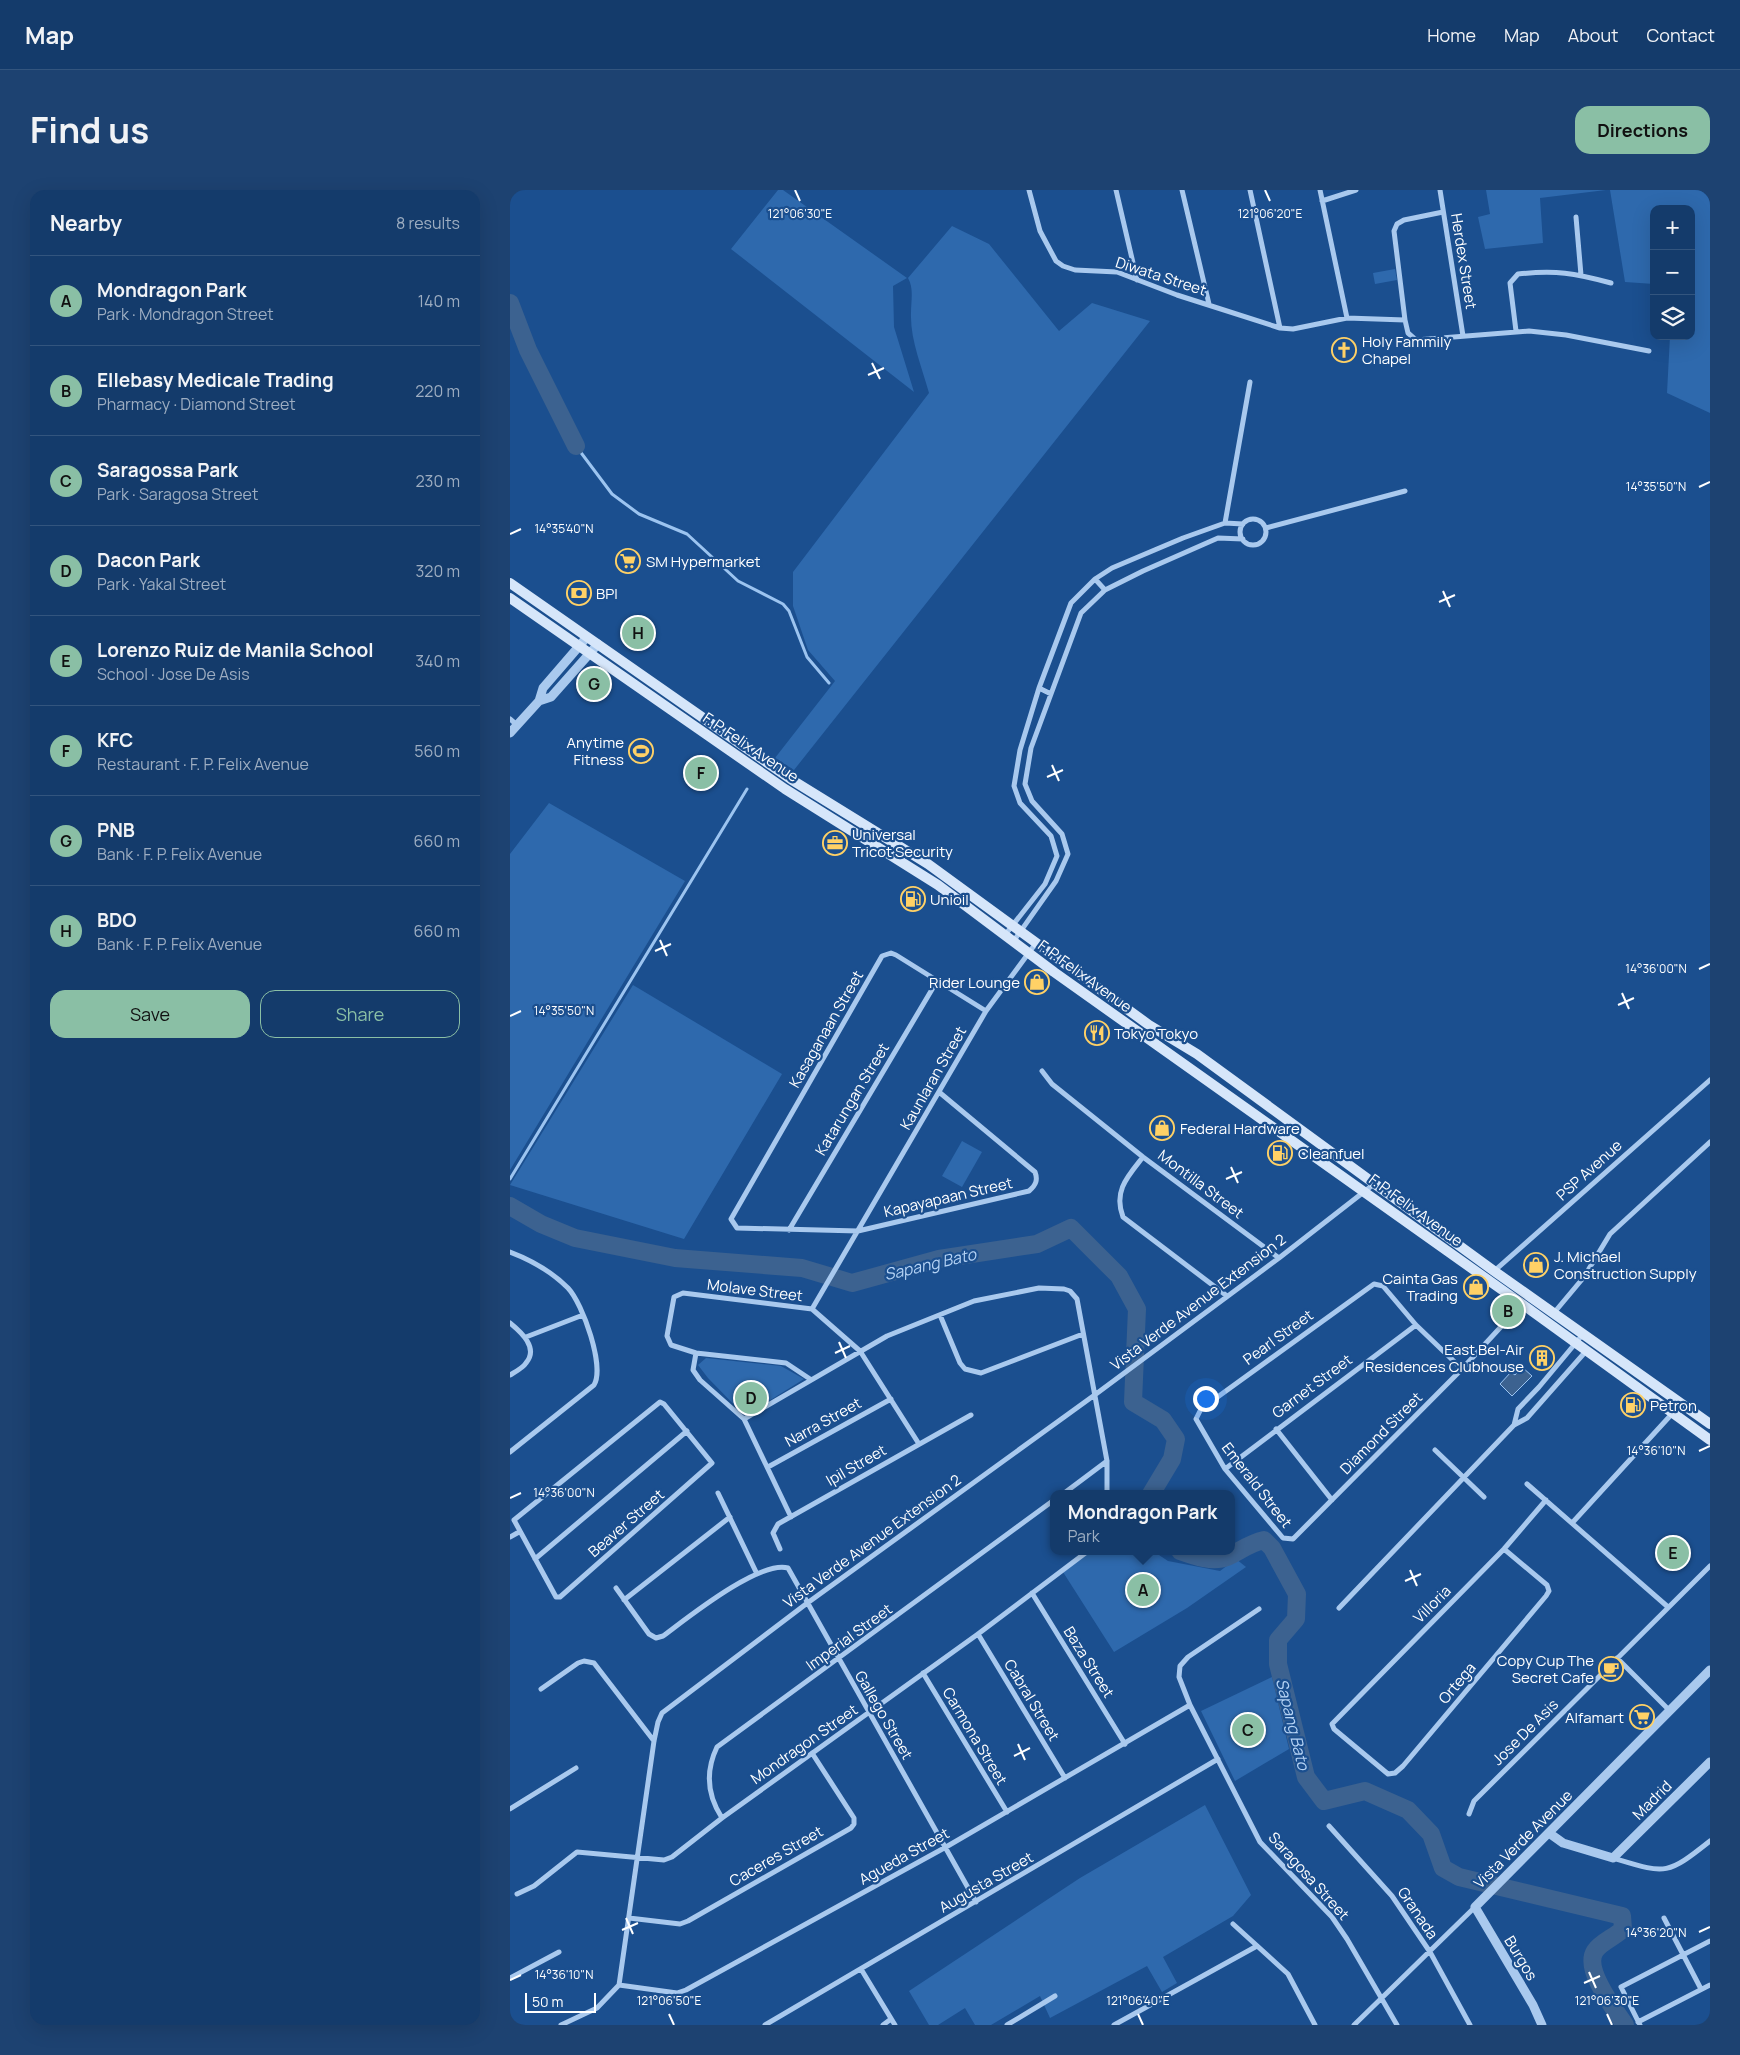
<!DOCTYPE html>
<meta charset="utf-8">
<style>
body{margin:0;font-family:Manrope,sans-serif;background:#1d4271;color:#f1f3f6}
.controls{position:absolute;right:15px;top:15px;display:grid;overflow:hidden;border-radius:10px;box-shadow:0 5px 20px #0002}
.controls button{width:45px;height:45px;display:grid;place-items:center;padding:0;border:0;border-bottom:1px solid #33557e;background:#143b6b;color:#f1f3f6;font:25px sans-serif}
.scale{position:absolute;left:15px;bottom:12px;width:71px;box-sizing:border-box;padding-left:5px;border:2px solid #fff;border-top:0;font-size:14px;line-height:18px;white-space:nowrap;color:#fff;-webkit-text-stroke:4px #1b4f8f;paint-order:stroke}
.you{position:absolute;left:695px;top:1208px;width:18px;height:18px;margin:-12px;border:4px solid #fff;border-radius:50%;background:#1a73e8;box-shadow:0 0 0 8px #1a73e833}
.badge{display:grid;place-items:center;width:32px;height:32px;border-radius:50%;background:#8abfa5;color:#111;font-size:16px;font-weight:700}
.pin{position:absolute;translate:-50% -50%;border:2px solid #fff;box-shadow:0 1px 5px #0006}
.popup{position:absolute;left:540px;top:1300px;width:185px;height:65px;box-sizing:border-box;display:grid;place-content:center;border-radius:10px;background:#143b6b;filter:drop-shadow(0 1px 4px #0005);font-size:16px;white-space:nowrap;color:#9dadc1}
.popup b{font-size:19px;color:#f1f3f6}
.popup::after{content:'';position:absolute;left:50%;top:100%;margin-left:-10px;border:10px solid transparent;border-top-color:#143b6b}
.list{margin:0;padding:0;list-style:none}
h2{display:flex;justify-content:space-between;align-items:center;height:65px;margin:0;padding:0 20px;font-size:21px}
h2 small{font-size:16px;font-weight:400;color:#9dadc1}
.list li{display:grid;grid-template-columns:32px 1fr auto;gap:15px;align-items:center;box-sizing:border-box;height:90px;padding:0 20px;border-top:1px solid #33557e}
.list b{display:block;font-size:19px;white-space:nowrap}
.list p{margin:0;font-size:16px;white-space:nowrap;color:#9dadc1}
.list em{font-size:16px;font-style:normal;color:#9dadc1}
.actions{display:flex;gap:10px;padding:15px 20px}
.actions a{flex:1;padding:11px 0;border:1px solid #8abfa5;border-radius:15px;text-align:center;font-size:18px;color:#8abfa5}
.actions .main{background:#8abfa5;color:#111}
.icon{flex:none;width:28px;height:28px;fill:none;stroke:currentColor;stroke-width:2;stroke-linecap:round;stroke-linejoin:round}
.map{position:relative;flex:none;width:1200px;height:1835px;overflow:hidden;border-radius:15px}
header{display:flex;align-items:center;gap:30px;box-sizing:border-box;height:70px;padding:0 25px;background:#143b6b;border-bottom:1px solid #33557e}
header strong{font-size:24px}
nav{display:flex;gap:28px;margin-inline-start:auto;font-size:18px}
.intro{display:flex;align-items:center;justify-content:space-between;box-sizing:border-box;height:120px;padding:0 30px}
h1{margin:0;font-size:35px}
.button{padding:12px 22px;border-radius:15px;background:#8abfa5;color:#111;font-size:18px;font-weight:700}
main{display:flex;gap:30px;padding:0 30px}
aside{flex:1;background:#143b6b;border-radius:15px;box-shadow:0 5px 20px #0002}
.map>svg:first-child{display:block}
.green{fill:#2e69ad}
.water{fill:#3c6290;stroke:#9cc4f0}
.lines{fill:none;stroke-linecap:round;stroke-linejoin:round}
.stream{stroke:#9cc4f0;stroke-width:3}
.river{stroke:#3c6290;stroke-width:18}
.minor{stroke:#a9c9ee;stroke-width:5}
.tertiary{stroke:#a9c9ee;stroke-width:9}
.secondary{stroke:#d6e6fa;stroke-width:10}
.ticks{fill:none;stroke:#fff;stroke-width:2}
.labels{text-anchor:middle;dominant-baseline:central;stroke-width:4.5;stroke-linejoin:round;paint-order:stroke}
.street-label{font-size:15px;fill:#fff;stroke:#1b4f8f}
.poi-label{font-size:15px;fill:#fff;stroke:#1b4f8f;text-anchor:start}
.water-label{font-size:16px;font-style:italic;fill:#b5d3f5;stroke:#1b4f8f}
.ticks-label{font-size:12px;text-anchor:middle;fill:#fff;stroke:#1b4f8f;stroke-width:4.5;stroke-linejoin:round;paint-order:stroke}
</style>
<header>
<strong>Map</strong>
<nav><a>Home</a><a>Map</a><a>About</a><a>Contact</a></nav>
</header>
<div class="intro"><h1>Find us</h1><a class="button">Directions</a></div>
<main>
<aside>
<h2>Nearby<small>8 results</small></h2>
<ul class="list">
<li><span class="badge">A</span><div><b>Mondragon Park</b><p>Park · Mondragon Street</p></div><em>140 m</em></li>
<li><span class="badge">B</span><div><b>Ellebasy Medicale Trading</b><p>Pharmacy · Diamond Street</p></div><em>220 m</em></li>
<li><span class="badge">C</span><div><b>Saragossa Park</b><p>Park · Saragosa Street</p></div><em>230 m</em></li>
<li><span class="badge">D</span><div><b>Dacon Park</b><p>Park · Yakal Street</p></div><em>320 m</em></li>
<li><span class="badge">E</span><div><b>Lorenzo Ruiz de Manila School</b><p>School · Jose De Asis</p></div><em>340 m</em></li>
<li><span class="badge">F</span><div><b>KFC</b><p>Restaurant · F. P. Felix Avenue</p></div><em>560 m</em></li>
<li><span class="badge">G</span><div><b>PNB</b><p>Bank · F. P. Felix Avenue</p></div><em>660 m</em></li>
<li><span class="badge">H</span><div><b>BDO</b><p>Bank · F. P. Felix Avenue</p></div><em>660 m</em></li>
</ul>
<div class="actions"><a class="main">Save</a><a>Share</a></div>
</aside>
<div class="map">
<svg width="1200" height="1835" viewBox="0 0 1200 1835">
<rect width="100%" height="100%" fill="#1b4f8f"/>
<path class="green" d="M268 0H273L397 88 383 96 384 137 404 202 221 59Z
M976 0H1096L1030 8 1033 53 975 59 968 27 980 24Z
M1100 0H1200V223L1157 203 1160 146H1181V19H1144V94L1115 92Z
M442 36 479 54 549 141 582 113 640 131 284 580 265 568 325 491 298 460 283 416V382L419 203C412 177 400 150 401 123 401 111 404 98 398 88Z
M885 79 887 90 865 94 863 83Z
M39 613 175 691 0 980V664Z
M123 795 272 884 174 1049 0 995Z
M452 951 472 962 452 997 432 986Z
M196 1168 271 1176 294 1189 235 1226 198 1188 188 1175Z
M581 1361H643L658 1371 710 1381 726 1369 736 1377 677 1418 604 1462 553 1382Z
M762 1487 779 1559 725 1591 691 1521Z
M695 1615 741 1705 723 1726 653 1767 667 1793 652 1802 637 1776 540 1828 530 1806 481 1835H465L455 1818 428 1835H419L399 1801 570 1688Z"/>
<path class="water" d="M1012 1177 1022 1186 1002 1206 990 1194 1001 1182 1005 1185Z"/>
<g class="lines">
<path class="stream" d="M66 256 102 304 129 324 177 344 228 391 273 414 279 421 297 467 319 493
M0 989 237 599"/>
<path class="river" d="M0 113 18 160 66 256
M0 1016 31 1034 65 1048 165 1068 292 1078 342 1093 429 1069 527 1054 561 1038 609 1086 627 1119 623 1212 653 1230 666 1249 662 1269 641 1304
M670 1361C684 1366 703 1373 717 1367 730 1361 740 1353 754 1350L762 1358 787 1404 786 1429 768 1450V1474L796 1587 814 1611 855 1601 898 1620 921 1644 933 1678 949 1687 1112 1726 1113 1739C1105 1747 1091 1752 1085 1761 1073 1779 1105 1820 1115 1835"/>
<path class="minor" d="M519 0 530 41 546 71 553 76 565 80 607 82 667 105 770 138 783 139 837 128 895 130 898 143 906 150 1019 141 1056 145 1139 161
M606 0 627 90
M672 0 699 114
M740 0 770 138
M810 0 837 128
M930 0 953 146
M812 11 846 0
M1066 27 1071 85
M895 130 884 41 887 34 894 30 933 22
M1006 141 1000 93 1008 84C1046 80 1064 83 1101 93
M730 342a13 13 0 1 1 26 0a13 13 0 1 1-26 0Z
M715 333 740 192
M756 338 895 301
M585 389 595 400
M529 498 541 504
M0 529 7 535
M495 745 535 694 547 666 541 646 510 613 504 596 510 560 529 498 561 413 585 389 602 378 673 348 715 333 733 334
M503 752 546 691 558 664 552 644 522 611 515 594 521 558 571 423 595 400 633 381 708 348 733 349
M532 881 542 894 633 967 769 1068
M429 902 525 982C528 990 526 995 519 1001L348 1041 227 1038 221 1029 372 766 381 763 386 765 476 821
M633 967C618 986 603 1001 613 1027L717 1106
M279 1040 427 791
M0 1062C21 1070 42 1082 58 1098 73 1114 95 1177 84 1195L0 1262
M983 1082 1200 890
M302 1119 476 821 526 753
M1043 1124 1074 1087 1100 1044 1200 952
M430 1125 450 1173 455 1179 471 1183 573 1144
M0 1133C11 1142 29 1158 16 1173 13 1178 5 1182 0 1185
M16 1147 73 1125
M186 1163 183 1180 190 1190 234 1229 281 1327
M952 1179 906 1135 873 1096 864 1094 691 1219 686 1229 715 1279 773 1348 783 1349 952 1179 1012 1114
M300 1189 276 1173 186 1163 161 1155 157 1146 164 1107 173 1103 302 1119 350 1161 409 1254
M150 1212 154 1214 202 1273 50 1407H46L4 1330Z
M234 1229 377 1146 464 1111 529 1098 554 1099 560 1101 567 1109 597 1271V1304
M1004 1235 1008 1219 1029 1197 1074 1143
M766 1239 822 1310
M925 1260 974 1307
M258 1277 381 1209
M715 1279 906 1135
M1017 1294 1158 1417
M208 1303 247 1384
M553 1304 597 1271
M1063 1332 1171 1214
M0 1347 9 1342
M270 1359 263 1343 268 1334 461 1225
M994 1359 1037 1395 1039 1401 1036 1406 893 1576 885 1583 878 1584 824 1539 822 1534 994 1359 1036 1310
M25 1369 177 1241
M106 1398 139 1444 146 1448 153 1446C176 1429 249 1370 278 1378L466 1712
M522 1403 615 1554
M114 1410 220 1327
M829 1418 1004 1235 1017 1228 1077 1160
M749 1419 678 1467 670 1476 669 1487 680 1515 750 1652 822 1727 837 1749 887 1835
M468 1444 555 1588
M1107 1468 1160 1521
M413 1483 497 1622
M31 1499 68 1473 74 1471 84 1473 144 1551
M0 1619 66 1578
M959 1624 964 1611 1200 1376
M212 1628C197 1605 195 1582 207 1557L544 1310
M819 1636 882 1706 920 1762 960 1835
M1103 1668C1156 1684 1156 1686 1200 1651
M7 1704 24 1696 67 1662 154 1670 162 1667 212 1628 468 1444 578 1361
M119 1728 170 1734 178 1731 341 1638 344 1634V1628L302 1563
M1154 1728 1191 1799
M723 1734 778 1784 805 1835
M351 1779 385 1835
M0 1788 49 1762
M109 1795 167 1803 176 1800 436 1657 680 1515
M1128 1832 1200 1795
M51 1835 87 1818 109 1795 144 1551 148 1532 152 1523 296 1414 586 1204 769 1068 864 994
M255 1835 708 1569
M373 1835 381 1829
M497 1835 545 1806
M604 1835 747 1756
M844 1835 965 1717
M1130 1835 1111 1797 1200 1751"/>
<path class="tertiary" d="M29 511 41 507 88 454
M0 543 29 511 33 498 77 447
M1039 1643 1053 1653 1103 1668 1200 1572
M1032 1835 1023 1815 965 1717 1200 1480"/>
<path class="secondary" d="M0 393 282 590 418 674 639 835 687 864 984 1081 1200 1234
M0 408 275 599 428 695 544 782 1012 1114 1200 1250"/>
</g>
<path class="ticks" d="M285 0 290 11M755 0 760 11M362 173 370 189M358 185 374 178M1189 297 1200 292M0 344 11 339M933 401 940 417M929 412 945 405M542 575 549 591M537 587 553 580M150 750 157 766M145 761 161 754M1189 779 1200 774M1112 803 1119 819M1108 815 1124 808M0 826 11 821M721 977 728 993M716 989 732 982M329 1152 336 1168M325 1163 340 1156M1189 1261 1200 1256M0 1308 11 1303M900 1380 907 1396M895 1391 911 1384M508 1554 515 1570M504 1566 520 1558M116 1728 123 1744M112 1740 128 1733M1189 1742 1200 1737M1079 1782 1086 1798M0 1790 11 1785M1074 1793 1090 1786M159 1824 164 1835M628 1824 633 1835M1097 1824 1102 1835"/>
<defs>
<symbol id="church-ring" viewBox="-11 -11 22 22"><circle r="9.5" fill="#1b4f8f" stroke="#ffd166" stroke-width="1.5"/><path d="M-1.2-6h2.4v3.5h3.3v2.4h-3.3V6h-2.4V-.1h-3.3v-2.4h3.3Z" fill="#ffd166"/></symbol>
<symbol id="supermarket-ring" viewBox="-11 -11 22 22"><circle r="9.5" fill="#1b4f8f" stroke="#ffd166" stroke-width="1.5"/><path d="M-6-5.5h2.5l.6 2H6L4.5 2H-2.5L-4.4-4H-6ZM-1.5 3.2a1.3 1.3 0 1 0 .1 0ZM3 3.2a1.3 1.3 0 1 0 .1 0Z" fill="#ffd166"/></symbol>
<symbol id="bank-ring" viewBox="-11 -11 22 22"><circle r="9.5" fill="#1b4f8f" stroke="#ffd166" stroke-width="1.5"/><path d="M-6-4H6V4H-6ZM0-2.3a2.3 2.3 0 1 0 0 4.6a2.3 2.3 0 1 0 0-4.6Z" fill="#ffd166"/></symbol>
<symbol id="stadium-ring" viewBox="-11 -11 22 22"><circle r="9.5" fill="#1b4f8f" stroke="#ffd166" stroke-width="1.5"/><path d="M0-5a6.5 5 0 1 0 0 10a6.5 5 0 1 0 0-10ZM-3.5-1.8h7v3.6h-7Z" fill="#ffd166"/></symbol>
<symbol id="office-ring" viewBox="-11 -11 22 22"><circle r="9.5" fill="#1b4f8f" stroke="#ffd166" stroke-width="1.5"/><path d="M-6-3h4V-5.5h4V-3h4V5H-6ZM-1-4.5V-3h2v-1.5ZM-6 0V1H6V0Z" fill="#ffd166"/></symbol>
<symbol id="fuel-ring" viewBox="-11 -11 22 22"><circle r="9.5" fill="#1b4f8f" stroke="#ffd166" stroke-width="1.5"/><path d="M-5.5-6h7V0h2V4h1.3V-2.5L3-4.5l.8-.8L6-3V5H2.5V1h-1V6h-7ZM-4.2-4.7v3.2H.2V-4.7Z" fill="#ffd166"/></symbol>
<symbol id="shop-ring" viewBox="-11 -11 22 22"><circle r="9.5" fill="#1b4f8f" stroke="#ffd166" stroke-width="1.5"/><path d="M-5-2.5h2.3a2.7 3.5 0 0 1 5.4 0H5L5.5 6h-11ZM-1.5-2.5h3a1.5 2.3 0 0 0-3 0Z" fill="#ffd166"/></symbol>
<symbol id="restaurant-ring" viewBox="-11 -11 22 22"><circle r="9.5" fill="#1b4f8f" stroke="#ffd166" stroke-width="1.5"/><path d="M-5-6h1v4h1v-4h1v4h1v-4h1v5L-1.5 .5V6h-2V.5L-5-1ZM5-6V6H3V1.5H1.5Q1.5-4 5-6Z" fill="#ffd166"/></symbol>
<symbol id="building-ring" viewBox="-11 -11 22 22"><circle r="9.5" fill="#1b4f8f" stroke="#ffd166" stroke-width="1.5"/><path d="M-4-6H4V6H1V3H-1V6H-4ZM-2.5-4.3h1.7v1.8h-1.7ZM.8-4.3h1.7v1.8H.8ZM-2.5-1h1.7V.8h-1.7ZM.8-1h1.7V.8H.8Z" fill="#ffd166"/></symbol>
<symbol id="cafe-ring" viewBox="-11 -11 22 22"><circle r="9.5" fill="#1b4f8f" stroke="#ffd166" stroke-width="1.5"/><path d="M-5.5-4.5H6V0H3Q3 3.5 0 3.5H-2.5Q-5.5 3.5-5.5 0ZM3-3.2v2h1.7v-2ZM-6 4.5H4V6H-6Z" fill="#ffd166"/></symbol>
</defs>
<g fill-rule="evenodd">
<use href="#church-ring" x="820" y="146" width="28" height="28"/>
<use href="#supermarket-ring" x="104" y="357" width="28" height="28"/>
<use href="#bank-ring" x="55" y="389" width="28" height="28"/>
<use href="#stadium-ring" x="117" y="547" width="28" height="28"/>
<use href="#office-ring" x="311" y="639" width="28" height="28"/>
<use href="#fuel-ring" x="389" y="695" width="28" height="28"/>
<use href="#shop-ring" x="513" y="778" width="28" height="28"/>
<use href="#restaurant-ring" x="573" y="829" width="28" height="28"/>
<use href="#shop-ring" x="638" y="924" width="28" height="28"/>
<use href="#fuel-ring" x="756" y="949" width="28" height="28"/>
<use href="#shop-ring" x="1012" y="1061" width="28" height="28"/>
<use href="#shop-ring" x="952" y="1083" width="28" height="28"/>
<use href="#building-ring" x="1018" y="1154" width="28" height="28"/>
<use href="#fuel-ring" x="1109" y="1201" width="28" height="28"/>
<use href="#cafe-ring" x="1087" y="1465" width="28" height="28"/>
<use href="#supermarket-ring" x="1118" y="1513" width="28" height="28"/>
</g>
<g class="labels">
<g class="street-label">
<text transform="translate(954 71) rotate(81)">Herdex Street</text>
<text transform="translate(651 86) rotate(18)">Diwata Street</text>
<text transform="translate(241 557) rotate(34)">F. P. Felix Avenue</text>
<text transform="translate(575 786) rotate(36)">F. P. Felix Avenue</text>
<text transform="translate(316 839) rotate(-60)">Kasaganaan Street</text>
<text transform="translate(423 888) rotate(-60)">Kaunlaran Street</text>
<text transform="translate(342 909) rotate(-59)">Katarungan Street</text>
<text transform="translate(1079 980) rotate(-42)">PSP Avenue</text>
<text transform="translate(691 994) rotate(37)">Montilla Street</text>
<text transform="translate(438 1007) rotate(-13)">Kapayapaan Street</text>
<text transform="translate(906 1020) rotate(36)">F. P. Felix Avenue</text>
<text transform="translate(245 1100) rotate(7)">Molave Street</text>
<text transform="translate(688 1112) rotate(-37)">Vista Verde Avenue Extension 2</text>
<text transform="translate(768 1147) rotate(-36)">Pearl Street</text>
<text transform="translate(802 1196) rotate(-37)">Garnet Street</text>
<text transform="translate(313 1232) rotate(-29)">Narra Street</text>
<text transform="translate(871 1243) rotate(-45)">Diamond Street</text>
<text transform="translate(346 1275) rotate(-30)">Ipil Street</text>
<text transform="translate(747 1295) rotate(52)">Emerald Street</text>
<text transform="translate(116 1333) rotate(-41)">Beaver Street</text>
<text transform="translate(362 1351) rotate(-36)">Vista Verde Avenue Extension 2</text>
<text transform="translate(922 1414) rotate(-45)">Villoria</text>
<text transform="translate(339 1447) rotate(-36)">Imperial Street</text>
<text transform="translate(579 1472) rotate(58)">Baza Street</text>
<text transform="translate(947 1493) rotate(-50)">Ortega</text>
<text transform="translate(522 1510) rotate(59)">Cabral Street</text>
<text transform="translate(374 1525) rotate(60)">Gallego Street</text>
<text transform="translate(1015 1542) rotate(-45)">Jose De Asis</text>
<text transform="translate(465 1546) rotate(59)">Carmona Street</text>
<text transform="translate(294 1554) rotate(-35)">Mondragon Street</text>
<text transform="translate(1142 1610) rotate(-45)">Madrid</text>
<text transform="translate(1013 1649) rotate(-45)">Vista Verde Avenue</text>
<text transform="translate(266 1666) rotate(-30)">Caceres Street</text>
<text transform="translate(394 1666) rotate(-29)">Agueda Street</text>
<text transform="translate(799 1686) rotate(48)">Saragosa Street</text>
<text transform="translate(476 1692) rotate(-30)">Augusta Street</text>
<text transform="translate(908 1723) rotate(56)">Granada</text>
<text transform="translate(1011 1768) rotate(59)">Burgos</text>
</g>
<g class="poi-label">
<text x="852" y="151">Holy Fammily<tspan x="852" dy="17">Chapel</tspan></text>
<text x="136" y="371">SM Hypermarket</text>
<text x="86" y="403">BPI</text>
<text x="114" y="552" text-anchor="end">Anytime<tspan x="114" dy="17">Fitness</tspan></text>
<text x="342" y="644">Universal<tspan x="342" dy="17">Tricot Security</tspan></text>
<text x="420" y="709">Unioil</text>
<text x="510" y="792" text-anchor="end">Rider Lounge</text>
<text x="604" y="843">Tokyo Tokyo</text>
<text x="670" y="938">Federal Hardware</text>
<text x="788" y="963">Cleanfuel</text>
<text x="1044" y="1066">J. Michael<tspan x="1044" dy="17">Construction Supply</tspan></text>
<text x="948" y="1088" text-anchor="end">Cainta Gas<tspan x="948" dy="17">Trading</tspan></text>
<text x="1014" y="1159" text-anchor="end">East Bel-Air<tspan x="1014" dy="17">Residences Clubhouse</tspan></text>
<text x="1140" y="1215">Petron</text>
<text x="1084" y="1470" text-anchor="end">Copy Cup The<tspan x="1084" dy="17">Secret Cafe</tspan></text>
<text x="1114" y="1527" text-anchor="end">Alfamart</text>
</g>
<g class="water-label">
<text transform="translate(420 1074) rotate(-13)">Sapang Bato</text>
<text transform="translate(783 1534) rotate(76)">Sapang Bato</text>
</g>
</g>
<g class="ticks-label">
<text x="290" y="28">121°06'30"E</text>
<text x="760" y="28">121°06'20"E</text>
<text x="1146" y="301">14°35'50"N</text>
<text x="54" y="343">14°35'40"N</text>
<text x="1146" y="783">14°36'00"N</text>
<text x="54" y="825">14°35'50"N</text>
<text x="1146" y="1265">14°36'10"N</text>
<text x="54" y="1307">14°36'00"N</text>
<text x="1146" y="1747">14°36'20"N</text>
<text x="54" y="1789">14°36'10"N</text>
<text x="159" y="1815">121°06'50"E</text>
<text x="628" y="1815">121°06'40"E</text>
<text x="1097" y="1815">121°06'30"E</text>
</g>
</svg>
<div class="controls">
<button>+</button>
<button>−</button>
<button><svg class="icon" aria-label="layers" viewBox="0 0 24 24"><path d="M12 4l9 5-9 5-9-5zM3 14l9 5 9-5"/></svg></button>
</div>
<div class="scale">50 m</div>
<div class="you"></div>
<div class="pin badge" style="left:633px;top:1400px">A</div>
<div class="popup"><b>Mondragon Park</b>Park</div>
<div class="pin badge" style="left:998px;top:1121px">B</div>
<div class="pin badge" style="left:738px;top:1540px">C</div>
<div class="pin badge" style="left:241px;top:1208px">D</div>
<div class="pin badge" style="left:1163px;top:1363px">E</div>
<div class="pin badge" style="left:191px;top:583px">F</div>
<div class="pin badge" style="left:84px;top:494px">G</div>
<div class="pin badge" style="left:128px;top:443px">H</div>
</div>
</main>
